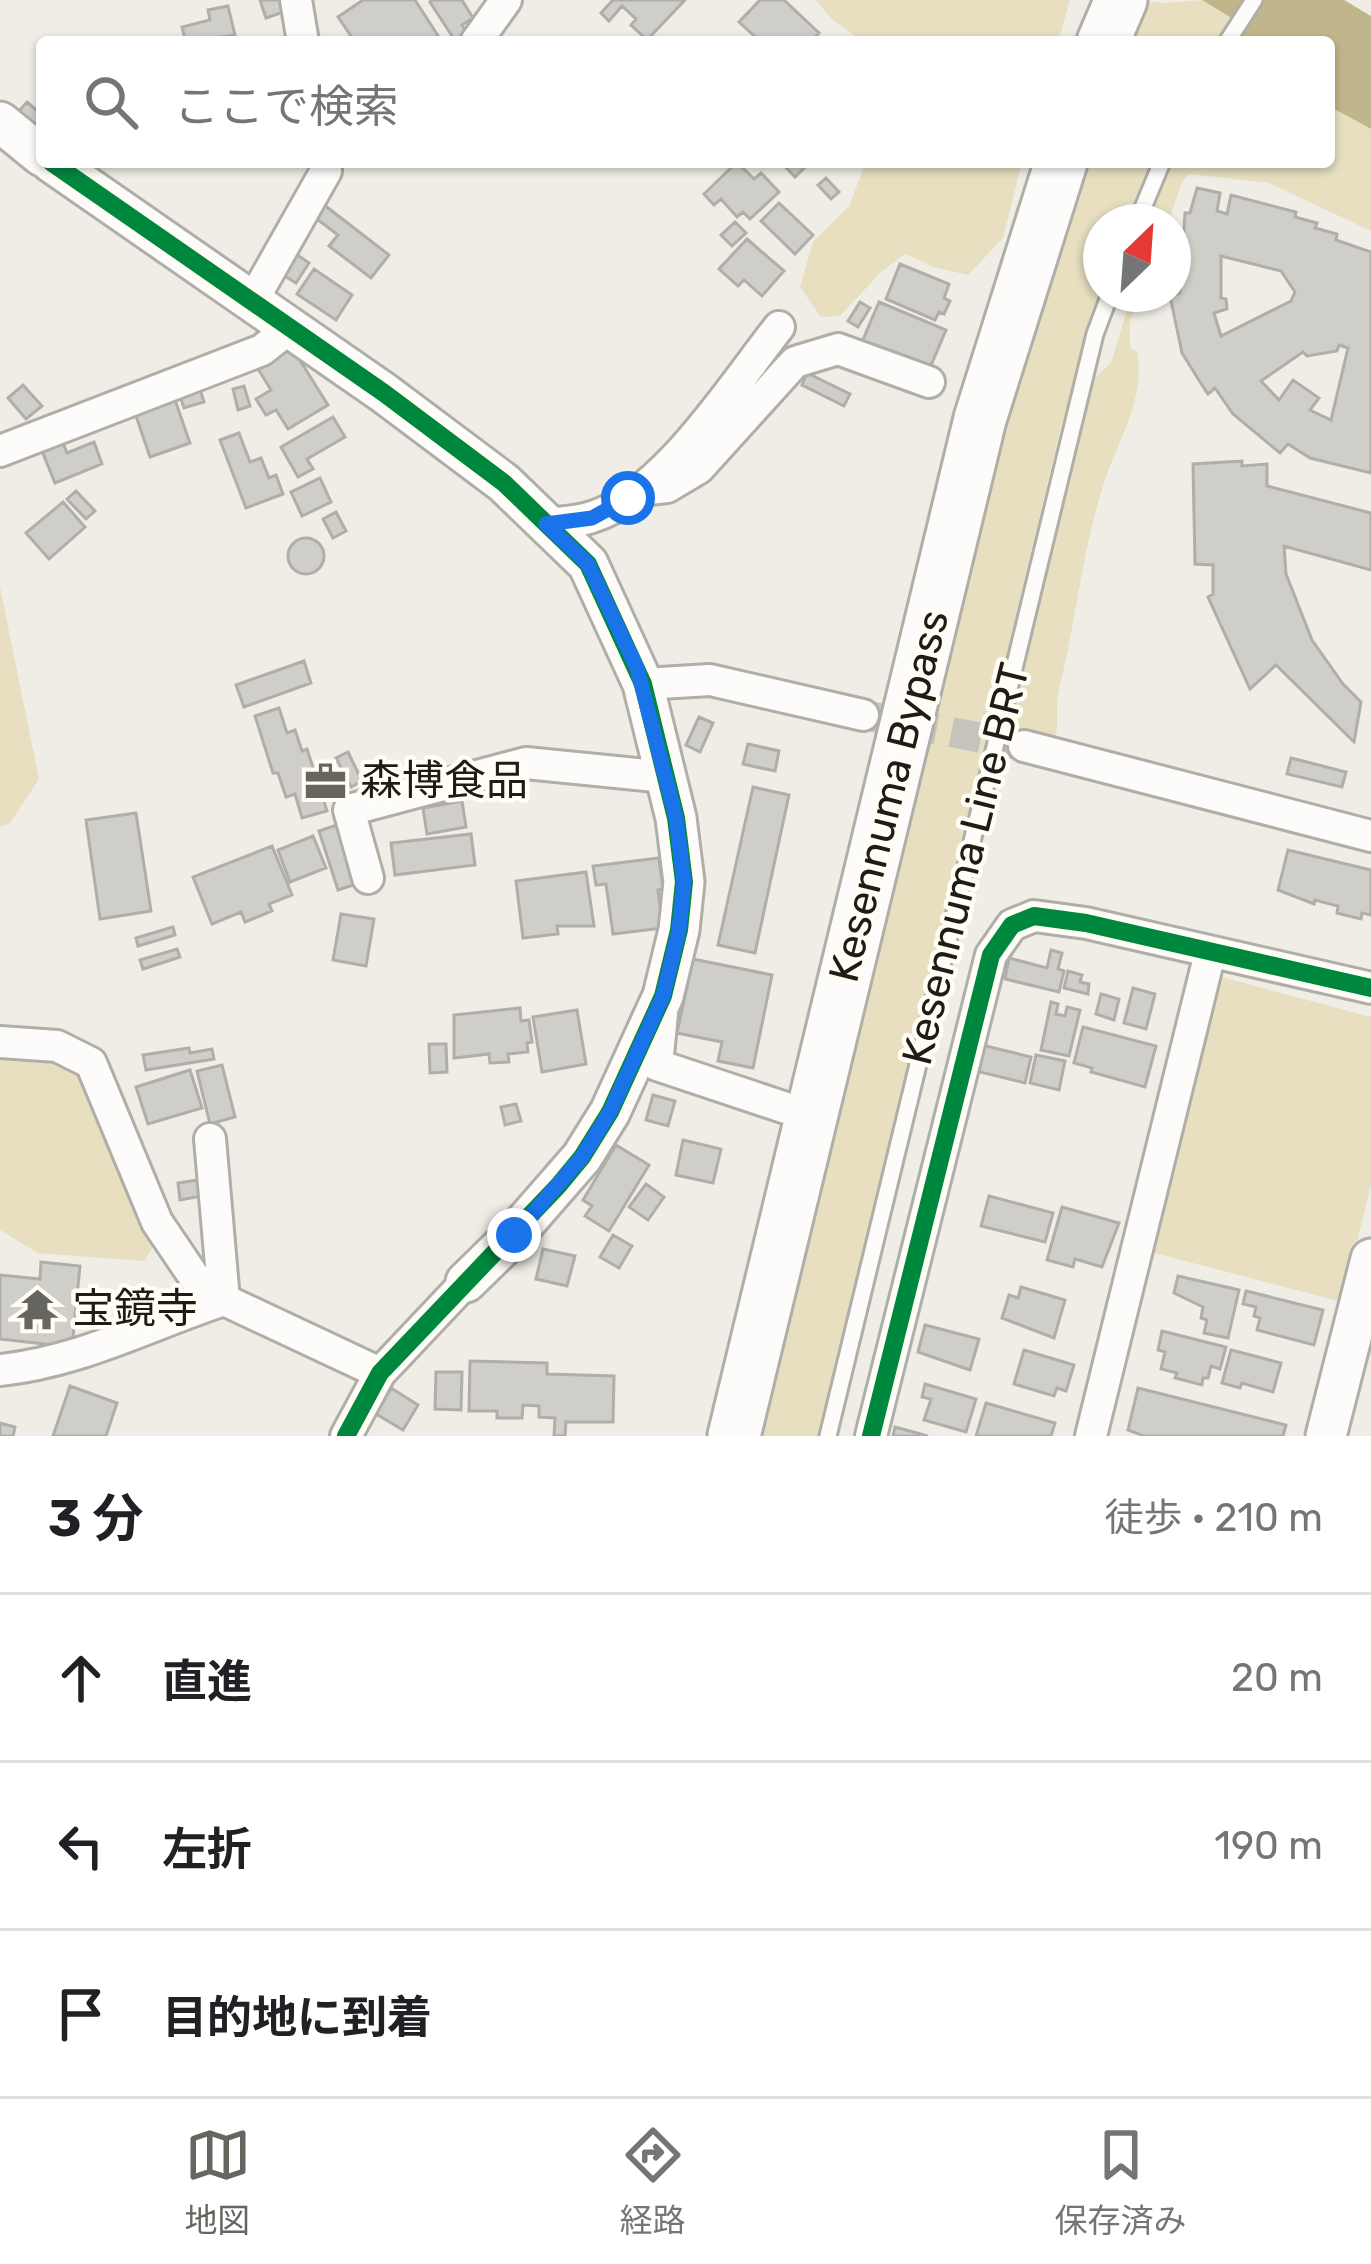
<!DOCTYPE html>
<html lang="ja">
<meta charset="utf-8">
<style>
body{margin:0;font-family:Rubik,"Noto Sans JP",sans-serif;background:#f2f2f2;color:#202124}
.compass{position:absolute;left:1083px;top:204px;width:108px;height:108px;border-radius:50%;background:#fff;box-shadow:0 3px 9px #0004;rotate:25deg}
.stop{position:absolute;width:36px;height:36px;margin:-27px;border:9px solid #1a73e8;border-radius:50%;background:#fff}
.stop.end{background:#1a73e8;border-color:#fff;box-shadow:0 3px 12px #0008}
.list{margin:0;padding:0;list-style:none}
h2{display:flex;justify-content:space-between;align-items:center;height:156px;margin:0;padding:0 48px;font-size:51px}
h2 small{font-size:39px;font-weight:400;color:#757577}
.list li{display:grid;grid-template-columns:78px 1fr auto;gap:36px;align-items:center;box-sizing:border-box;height:168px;padding:0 48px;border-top:3px solid #e0e0e0}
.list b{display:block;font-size:45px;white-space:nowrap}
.list em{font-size:39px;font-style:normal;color:#757577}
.icon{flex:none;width:66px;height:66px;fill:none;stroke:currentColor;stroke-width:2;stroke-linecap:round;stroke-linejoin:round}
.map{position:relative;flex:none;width:1371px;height:1436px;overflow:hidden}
.search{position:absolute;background:#fff;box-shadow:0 3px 9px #0004;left:36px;right:36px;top:36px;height:132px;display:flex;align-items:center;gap:30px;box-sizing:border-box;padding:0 42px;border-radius:12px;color:#757577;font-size:45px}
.sheet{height:660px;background:#fff}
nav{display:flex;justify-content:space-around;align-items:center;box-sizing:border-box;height:168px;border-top:3px solid #e0e0e0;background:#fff;font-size:33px;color:#757577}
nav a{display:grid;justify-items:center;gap:6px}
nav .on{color:#66655f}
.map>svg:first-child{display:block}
.green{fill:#e7dfc0}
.water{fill:#c1b68b}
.building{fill:#d0cec8;stroke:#b0aea8;stroke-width:3;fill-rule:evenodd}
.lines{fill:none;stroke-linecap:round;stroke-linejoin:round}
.minor-tunnel{stroke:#c5c3bc;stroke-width:30;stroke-dasharray:30 15;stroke-linecap:butt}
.service-casing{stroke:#afaea7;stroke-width:21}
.minor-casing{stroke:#afaea7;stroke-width:36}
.tertiary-casing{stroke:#afaea7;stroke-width:45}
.trunk-casing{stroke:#afaea7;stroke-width:57}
.service{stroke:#fdfcfb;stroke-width:15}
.minor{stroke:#fdfcfb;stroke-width:30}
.tertiary{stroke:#fdfcfb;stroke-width:39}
.trunk{stroke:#fdfcfb;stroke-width:51}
.cycleway-casing{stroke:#fffdf4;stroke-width:26}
.cycleway{stroke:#00873e;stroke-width:18}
.route{stroke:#1a73e8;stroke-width:15}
.labels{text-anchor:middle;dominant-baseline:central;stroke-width:9;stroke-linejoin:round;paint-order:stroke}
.poi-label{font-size:42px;fill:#1d1c17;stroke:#fffdf4;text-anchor:start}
.street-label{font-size:42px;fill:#1d1c17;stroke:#fffdf4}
</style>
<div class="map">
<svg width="1371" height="1436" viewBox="0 0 1371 1436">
<rect width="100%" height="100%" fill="#efede5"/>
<path class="green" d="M815 0H1070L1058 42H864L834 21Z
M1133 0 1164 3 1202 0 1230 17 1215 42H1116Z
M1329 106 1371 129V231L1269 183 1190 174 1183 180 1168 222H1152V204L1172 162H1329Z
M866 162H919L933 168 939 162H1022L1003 238 968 275 934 267 905 254 881 272 840 316 821 317 800 287 813 242 849 206Z
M1073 162H1152L1127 222H1101V292L1060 430 822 1436H753L908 779Z
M1132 294H1141L1130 321V347L1137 352C1146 398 1118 440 1104 483 1082 550 1076 622 1059 689 1054 707 1061 725 1053 742L1019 737 1008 719 1091 381 1111 363Z
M0 587 39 779 10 823 0 827Z
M1218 976 1371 1017V1185L1342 1302 1147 1251Z
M0 1053 60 1059 91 1072 159 1237 144 1261 38 1253 0 1230Z"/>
<path class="water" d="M1202 0H1344L1371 16V129L1329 106V42H1232L1230 17Z"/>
<path class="building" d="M260 0H279L283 12 266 18Z
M363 0H415L442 42H355L338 17Z
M432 0H462L473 18 462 25 470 39 456 42 430 2Z
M613 0H685L647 40 631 25 636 19 622 6 609 21 601 13Z
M760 0H784L819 33 810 42H761L739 22Z
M228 6 235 35 186 42 182 27 210 20 208 10Z
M27 102 42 115V122L31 135 12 119Z
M737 162 754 179 761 173 779 192 750 219 743 212 737 217 721 199 714 205 704 194Z
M781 162H810L795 177Z
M826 178 839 192 831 199 818 185Z
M1197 188 1220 193 1217 211 1227 214 1231 195 1296 212 1295 217 1317 223 1315 228 1337 234 1336 240 1371 252V473L1310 458 1288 444 1280 453 1233 414 1215 388 1208 394 1200 382 1182 353 1170 296 1180 293 1185 213H1190ZM1221 256 1281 271 1295 292 1291 301 1221 336 1214 313 1227 309 1226 299 1221 298ZM1339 345 1348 348 1331 420 1310 410 1319 398 1293 380 1279 400 1261 381 1303 352 1307 356 1337 351Z
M779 203 813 235 795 254 761 221Z
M323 204 389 255 371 278 329 246 338 235 313 216Z
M735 222 746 233 732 246 721 235Z
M747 239 784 271 762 296 744 280 738 286 719 269Z
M296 254 309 263 296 283 283 275Z
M900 264 949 284 944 298 950 301 944 314 939 312 935 320 886 299Z
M314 269 352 295 336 320 297 294Z
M860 302 870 308 858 327 848 321Z
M879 302 946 330 929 370 862 342Z
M289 343 328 405 288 429 276 410 266 415 256 399 271 390 255 364Z
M807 373 850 394 844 406 802 385Z
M23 385 42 406 26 419 8 398Z
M199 386 204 402 184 408 179 393Z
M244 386 250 406 238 410 233 389Z
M174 397 190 443 150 457 134 410Z
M333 417 345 437 307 459 313 469 298 477 281 447Z
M239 433 250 462 261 458 269 478 276 475 283 494 246 508 220 440Z
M94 442 102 464 55 483 42 451 63 443 67 453Z
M1242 461V466L1267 464V486L1371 513V570L1284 546 1286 574 1312 640 1343 684 1361 702 1354 742 1276 665 1250 689 1208 597 1213 594V565L1195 564 1193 464Z
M320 478 331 502 302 516 291 492Z
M76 491 95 511 86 519 67 499Z
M63 502 85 527 49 559 26 533Z
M336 512 346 531 333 538 323 519Z
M288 556a18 18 0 1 1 36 0a18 18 0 1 1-36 0Z
M304 661 311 683 244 707 236 685Z
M279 708 287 733 295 730 302 751 307 749 327 811 302 818 295 794 286 797 278 773H273L255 716Z
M699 717 713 723 700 752 686 745Z
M748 744 779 751 775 771 743 764Z
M348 752 362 781 351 787 336 758Z
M1291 758 1346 772 1342 787 1287 774Z
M753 787 789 795 755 953 718 945Z
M462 801 466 827 427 834 423 808Z
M136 813 151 911 100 919 86 820Z
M340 824 359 883 338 890 319 831Z
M471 834 475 865 395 875 391 843Z
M313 836 326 868 290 882 278 850Z
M272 846 292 895 269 904 272 911 245 922 241 912 212 924 193 877Z
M1288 850 1371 870V915L1362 913 1361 919 1337 913 1338 906 1315 900 1314 904 1278 890Z
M659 858 663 889 658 890 663 928 613 934 606 884 596 885 593 866Z
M586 872 594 926H557L558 934 523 938 516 881Z
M341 914 374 919 366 966 333 960Z
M173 927 175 935 138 946 136 938Z
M177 949 180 957 143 969 140 960Z
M1051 950 1062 953 1058 969 1064 971 1059 992 1005 979 1009 958 1047 968Z
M693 959 772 975 753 1068 718 1061 722 1042 677 1033Z
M1068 971 1082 975 1080 982 1089 984 1088 994 1064 988Z
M1133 988 1155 994 1146 1029 1124 1023Z
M1101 994 1119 999 1114 1020 1096 1014Z
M1051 1002 1058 1004 1056 1014 1065 1016 1067 1007 1080 1010 1069 1056 1041 1050Z
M520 1008 521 1021 529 1020 532 1042 527 1043 528 1052 508 1054 509 1062 490 1063 489 1054 454 1058V1015Z
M577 1010 586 1064 542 1072 533 1017Z
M1083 1027 1156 1046 1145 1087 1091 1072 1092 1068 1074 1063Z
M429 1044H446L447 1072 430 1073Z
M982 1045 1031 1057 1025 1083 976 1071Z
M189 1048 190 1053 212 1049 214 1059 146 1070 143 1055Z
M1036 1055 1065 1061 1059 1090 1030 1083Z
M222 1065 235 1117 210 1124 197 1071Z
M190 1070 202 1108 148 1124 136 1087Z
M653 1095 675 1101 668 1126 646 1120Z
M516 1104 521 1121 505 1125 501 1107Z
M683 1140 721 1149 713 1183 676 1175Z
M616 1145 649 1165 609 1231 585 1216 592 1206 583 1200Z
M204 1179 207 1195 180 1200 178 1183Z
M646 1184 664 1197 648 1220 629 1207Z
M989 1196 1053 1213 1045 1242 981 1226Z
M1062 1207 1119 1223 1102 1267 1075 1259 1073 1267 1047 1260Z
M613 1235 632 1246 619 1268 600 1257Z
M543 1249 575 1256 567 1286 536 1279Z
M41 1262 80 1266 72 1347 0 1339V1275L40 1279Z
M1178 1276 1239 1290 1228 1338 1204 1333 1207 1320 1201 1318 1203 1307 1174 1293Z
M1021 1287 1065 1300 1054 1338 1002 1318 1009 1295 1018 1298Z
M1246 1291 1323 1310 1314 1345 1257 1330 1260 1318 1254 1316 1256 1307 1243 1304Z
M925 1325 979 1339 970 1370 918 1352Z
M1162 1331 1226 1347 1220 1369 1211 1366 1208 1378H1203L1202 1385 1175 1378 1177 1373 1161 1369 1165 1352 1158 1350Z
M1024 1350 1074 1365 1066 1391 1057 1388 1054 1396 1014 1384Z
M1231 1350 1281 1363 1273 1392 1242 1383 1240 1388 1222 1383Z
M470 1361 547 1363V1374L614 1376 613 1422H566L565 1436H554L555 1418 539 1417V1406L523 1405 522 1418H497V1411H469Z
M436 1372H462L461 1410 435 1409Z
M925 1384 976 1399 966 1432 924 1420 931 1399 922 1397Z
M70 1386 117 1403 106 1436H53Z
M391 1388 418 1405 403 1430 376 1414Z
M1138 1388 1286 1425 1283 1436H1144L1128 1430Z
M986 1403 1055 1423 1051 1436H976Z
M0 1423 15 1427 13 1436H0Z
M895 1427 928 1436H893Z"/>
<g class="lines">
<path class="minor-tunnel" d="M863 715 1024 746"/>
<defs>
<path id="service" d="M1227 42 1254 0
M1137 222 1162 162
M828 1436 1095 334 1110 294"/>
<path id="minor" d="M296 0 303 42
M476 42 506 0
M253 300 326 171 324 162
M0 451 262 350 291 327
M640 490 667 487 699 468 795 362 838 349 929 382
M546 524C561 522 578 522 592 517 665 494 732 386 779 327
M643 684 710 680 863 715
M1024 746 1371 836
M368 878 349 810 526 763 666 777
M662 1014 657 1065 786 1108
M0 1042 57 1046 91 1063 157 1222 203 1290 380 1373
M0 1370C80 1362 148 1325 224 1300L210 1139
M346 1436 380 1373 466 1282
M871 1436 991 955 1012 925 1034 916 1086 923 1371 988
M1091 1436 1210 953"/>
<path id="tertiary" d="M0 122 42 156
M51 162 384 393 504 483 588 564 643 684 676 818 684 882 679 930 663 996 610 1112 582 1157 514 1235 466 1282
M1326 1436 1371 1259"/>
<path id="trunk" d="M1103 42 1121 0
M734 1436 980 419 1061 162"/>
</defs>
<use href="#service" class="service-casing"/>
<use href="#minor" class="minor-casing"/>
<use href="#tertiary" class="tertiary-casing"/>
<use href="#trunk" class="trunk-casing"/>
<use href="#service" class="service"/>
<use href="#minor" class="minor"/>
<use href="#tertiary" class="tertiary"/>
<use href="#trunk" class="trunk"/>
<defs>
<path id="cycleway" d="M51 162 384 393 504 483 588 564 643 684 676 818 684 882 679 930 663 996 610 1112 582 1157 558 1186 380 1373 346 1436
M871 1436 991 955 1012 925 1034 916 1086 923 1371 988"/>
</defs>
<use href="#cycleway" class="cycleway-casing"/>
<use href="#cycleway" class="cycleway"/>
</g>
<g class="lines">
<path class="route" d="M514 1235 582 1157 610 1112 663 996 679 930 684 882 676 818 637 668 588 564 546 524 592 518 628 498"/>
</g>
<defs>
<symbol id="office-bare" viewBox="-9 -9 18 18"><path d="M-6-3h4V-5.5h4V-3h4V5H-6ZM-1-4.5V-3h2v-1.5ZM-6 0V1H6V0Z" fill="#66655f" stroke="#fffdf4" stroke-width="2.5" paint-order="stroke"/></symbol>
<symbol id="temple-bare" viewBox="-9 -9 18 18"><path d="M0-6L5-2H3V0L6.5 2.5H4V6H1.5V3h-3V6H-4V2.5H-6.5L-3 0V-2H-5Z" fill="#66655f" stroke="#fffdf4" stroke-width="2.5" paint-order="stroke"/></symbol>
</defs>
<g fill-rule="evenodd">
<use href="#office-bare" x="296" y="752" width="59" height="59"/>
<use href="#temple-bare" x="8" y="1280" width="59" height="59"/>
</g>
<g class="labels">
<g class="poi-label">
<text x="360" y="781">森博食品</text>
<text x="72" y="1309">宝鏡寺</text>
</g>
<g class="street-label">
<text transform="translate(889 796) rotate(-76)">Kesennuma Bypass</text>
<text transform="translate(966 864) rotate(-76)">Kesennuma Line BRT</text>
</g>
</g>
</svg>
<svg class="compass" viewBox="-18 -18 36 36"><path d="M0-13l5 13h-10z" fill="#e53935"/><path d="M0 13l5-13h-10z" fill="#757577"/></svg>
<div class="stop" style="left:628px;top:498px"></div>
<div class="stop end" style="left:514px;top:1235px"></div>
<div class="search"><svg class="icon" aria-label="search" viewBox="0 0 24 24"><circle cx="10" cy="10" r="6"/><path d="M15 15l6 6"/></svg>ここで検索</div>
</div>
<section class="sheet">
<h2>3 分<small>徒歩 · 210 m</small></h2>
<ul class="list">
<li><svg class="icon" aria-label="ahead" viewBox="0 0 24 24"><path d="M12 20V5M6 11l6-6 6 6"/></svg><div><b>直進</b></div><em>20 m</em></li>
<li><svg class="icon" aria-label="left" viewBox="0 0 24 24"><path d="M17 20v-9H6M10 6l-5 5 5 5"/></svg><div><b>左折</b></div><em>190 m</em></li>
<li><svg class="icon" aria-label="arrive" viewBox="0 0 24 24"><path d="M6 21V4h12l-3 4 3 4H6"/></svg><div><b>目的地に到着</b></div></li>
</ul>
</section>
<nav>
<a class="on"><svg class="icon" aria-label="map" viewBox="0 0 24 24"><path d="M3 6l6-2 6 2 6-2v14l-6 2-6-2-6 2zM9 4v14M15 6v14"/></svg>地図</a>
<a><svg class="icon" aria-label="directions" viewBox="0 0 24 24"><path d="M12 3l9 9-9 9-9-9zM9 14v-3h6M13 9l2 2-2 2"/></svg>経路</a>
<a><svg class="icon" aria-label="saved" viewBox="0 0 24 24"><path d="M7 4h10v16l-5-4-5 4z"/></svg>保存済み</a>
</nav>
